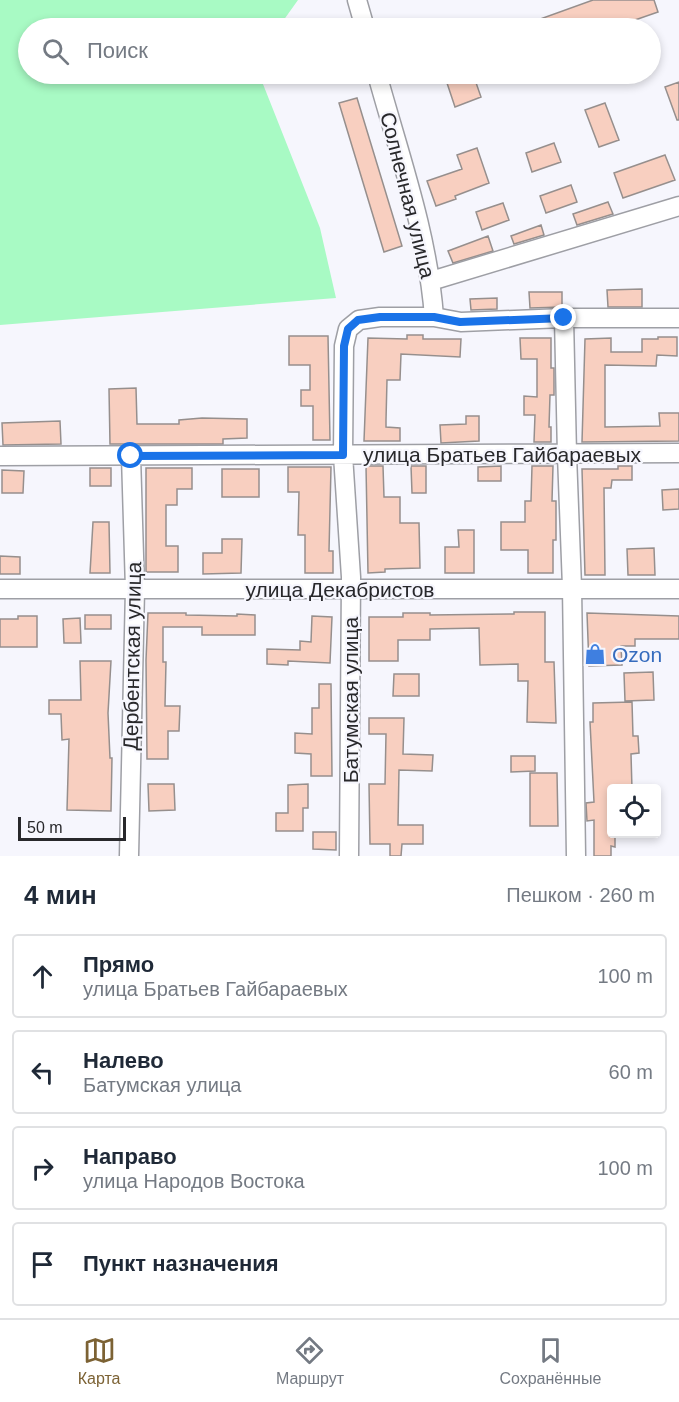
<!DOCTYPE html>
<html lang="ru">
<meta charset="utf-8">
<style>
body{margin:0;font-family:Arial,sans-serif;background:#f2f2f3;color:#1f2937}
.controls{position:absolute;right:18px;bottom:18px;display:grid;overflow:hidden;border-radius:6px;box-shadow:0 3px 9px #0003}
.controls button{width:54px;height:54px;display:grid;place-items:center;padding:0;border:0;border-bottom:2px solid #e0e1e3;background:#fff;color:#1f2937;font:30px sans-serif}
.scale{position:absolute;left:18px;bottom:15px;width:108px;box-sizing:border-box;padding-left:6px;border:3px solid #28282b;border-top:0;font-size:16px;line-height:21px;white-space:nowrap;color:#28282b;-webkit-text-stroke:4px #f6f6fd;paint-order:stroke}
.stop{position:absolute;width:18px;height:18px;margin:-14px;border:4px solid #1a73e8;border-radius:50%;background:#fff}
.stop.end{background:#1a73e8;border-color:#fff;box-shadow:0 2px 6px #0008}
.list{margin:0;padding:0;list-style:none}
h2{display:flex;justify-content:space-between;align-items:center;height:78px;margin:0;padding:0 24px;font-size:26px}
h2 small{font-size:20px;font-weight:400;color:#747a83}
.list li{display:grid;grid-template-columns:39px 1fr auto;gap:18px;align-items:center;box-sizing:border-box;height:84px;margin:0 12px 12px;padding:0 12px;border:2px solid #e0e1e3;border-radius:6px}
.list b{display:block;font-size:22px;white-space:nowrap}
.list p{margin:0;font-size:20px;white-space:nowrap;color:#747a83}
.list em{font-size:20px;font-style:normal;color:#747a83}
.icon{flex:none;width:33px;height:33px;fill:none;stroke:currentColor;stroke-width:2;stroke-linecap:round;stroke-linejoin:round}
.map{position:relative;flex:none;width:679px;height:856px;overflow:hidden}
.search{position:absolute;background:#fff;box-shadow:0 3px 9px #0003;left:18px;right:18px;top:18px;height:66px;display:flex;align-items:center;gap:15px;box-sizing:border-box;padding:0 21px;border-radius:33px;color:#747a83;font-size:22px}
.sheet{height:462px;background:#fff}
nav{display:flex;justify-content:space-around;align-items:center;box-sizing:border-box;height:84px;border-top:2px solid #e0e1e3;background:#fff;font-size:16px;color:#747a83}
nav a{display:grid;justify-items:center;gap:3px}
nav .on{color:#7c6234}
.map>svg:first-child{display:block}
.green{fill:#a8fac4}
.building{fill:#f8cfc0;stroke:#968f8d;stroke-width:1.5}
.lines{fill:none;stroke-linecap:round;stroke-linejoin:round}
.minor-casing{stroke:#9e9fa5;stroke-width:21}
.minor{stroke:#fff;stroke-width:18}
.route{stroke:#1a73e8;stroke-width:8}
.labels{text-anchor:middle;dominant-baseline:central;stroke-width:4.5;stroke-linejoin:round;paint-order:stroke}
.street-label{font-size:21px;fill:#28282b;stroke:#f6f6fd}
.shop-label{font-size:21px;fill:#366cbe;stroke:#f6f6fd;text-anchor:start}
</style>
<div class="map">
<svg width="679" height="856" viewBox="0 0 679 856">
<rect width="100%" height="100%" fill="#f6f6fd"/>
<path class="green" d="M0 0H298L278 28H28V74H259L320 228 336 298 0 325Z"/>
<path class="building" d="M593 0H654L658 12 612 28H518V27Z
M444 74H473L481 97 455 107Z
M679 82V120H677L665 87Z
M357 98 402 246 384 252 339 103Z
M605 103 619 140 599 147 585 110Z
M554 143 561 162 532 172 526 153Z
M477 148 489 183 455 196 456 199 436 206 427 181 462 169 457 155Z
M665 155 675 180 623 198 614 173Z
M571 185 577 202 546 213 540 196Z
M608 202 613 214 577 225 573 214Z
M503 203 509 220 482 230 476 212Z
M541 225 544 235 514 244 511 236Z
M488 236 493 251 453 263 448 251Z
M642 289V307H608L607 290Z
M529 292H562V307L530 308Z
M497 298V309L471 310 470 299Z
M407 335H423V339H461L460 357 401 354 400 380H387L386 420V427L400 428V441H364L368 338 407 339Z
M289 336H328L330 440H313V406H301V390H310V365H289Z
M658 337H677V356L657 355 656 366 605 365V427L660 426 659 413H679V441L582 442 585 339 611 338V352H642V339H658Z
M520 338H551V368H554V395H550L549 427H551V442H534L535 415H524V396L537 397V359H521Z
M136 388 137 424H179V420L202 418 247 419V438L223 439V444H110L109 389Z
M466 416H479V441L441 443 440 425 466 424Z
M60 421 61 444 3 445 2 423Z
M366 466H383L384 497H400V523H419L420 568 385 569V572L368 573Z
M411 466H426V493H412Z
M501 466V481H478V467Z
M532 466H553L552 501H556V540H553V573H528V550H501V522H525V501H531Z
M618 466H632V480H612L611 488H604L605 575H585L582 469H618Z
M288 467H331L329 551H333V573H305V535H298L299 492H288Z
M90 468H111V486H90Z
M146 468H192V489H177V505H166V546H178V572H146Z
M222 469H259V497H222Z
M2 470 24 471 23 493H2Z
M679 489V509L663 510 662 490Z
M93 522H109L110 573H90Z
M458 530H474V573H445V547H459Z
M222 539H242L241 573 203 574V553H222Z
M654 548 655 575H628L627 549Z
M0 556 20 557V574H0Z
M514 612H545V662H554L556 723 527 722 528 681H518V664L480 665 479 628 430 629V640H398V661H369V617H403V613H430V615L514 614Z
M148 613H186V615L237 616V614L255 615V635H202V627H163V662H166L165 706H180L179 731H168V759H147L146 660Z
M587 613 679 616V639H635V646H621L622 665 589 666Z
M85 615H111V629H85Z
M18 616H37V647H0V619H18Z
M312 616 332 617 330 663 288 661V665L267 664V649L300 650V641L311 642Z
M80 618 81 643H64L63 619Z
M80 661H111L108 713 110 758H112L111 811 67 810 69 739 62 740 61 714H49V700H81Z
M653 672 654 700 625 701 624 673Z
M394 674H419V696H393Z
M319 684H331L332 776H311V754L295 753V733L312 734V708H319Z
M632 702 633 736H638L639 753 631 754 632 789H612V834H615V847L611 846V856H594V820L587 821 586 803 594 802 590 722H593V703Z
M369 718H404L403 754 433 755 432 771 399 770 398 825H423V844H402L401 856H390V844H370L369 784H385L386 734H369Z
M511 756H535V771L511 772Z
M530 773H557L558 826H530Z
M148 784H174L175 810 149 811Z
M308 784V808H303V831H276V813H288V785Z
M313 832H336V850L313 849Z"/>
<g class="lines">
<defs>
<path id="minor" d="M357 0 365 28
M377 74C399 154 428 234 434 317
M431 281 679 206
M564 318 567 455 572 587 576 856
M0 456 679 453
M0 589H679
M129 856 135 589 131 456
M349 856 351 577 343 455 344 346 348 329 359 320 380 317H434L461 322 564 318H679"/>
</defs>
<use href="#minor" class="minor-casing"/>
<use href="#minor" class="minor"/>
</g>
<g class="lines">
<path class="route" d="M131 456 343 455 344 346 348 329 358 320 380 317H434L460 322 564 318"/>
</g>
<defs>
<symbol id="shop-bare" viewBox="-9 -9 18 18"><path d="M-5-2.5h2.3a2.7 3.5 0 0 1 5.4 0H5L5.5 6h-11ZM-1.5-2.5h3a1.5 2.3 0 0 0-3 0Z" fill="#3f7fe0" stroke="#f6f6fd" stroke-width="2.5" paint-order="stroke"/></symbol>
</defs>
<g fill-rule="evenodd">
<use href="#shop-bare" x="580" y="639" width="30" height="30"/>
</g>
<g class="labels">
<g class="street-label">
<text transform="translate(408 195) rotate(76)">Солнечная улица</text>
<text x="502" y="454">улица Братьев Гайбараевых</text>
<text x="340" y="589">улица Декабристов</text>
<text transform="translate(132 656) rotate(-89)">Дербентская улица</text>
<text transform="translate(350 700) rotate(-90)">Батумская улица</text>
</g>
<g class="shop-label">
<text x="612" y="654">Ozon</text>
</g>
</g>
</svg>
<div class="controls">
<button><svg class="icon" aria-label="locate" viewBox="0 0 24 24"><circle cx="12" cy="12" r="6"/><path d="M12 2v4M12 18v4M2 12h4M18 12h4"/></svg></button>
</div>
<div class="scale">50 m</div>
<div class="stop" style="left:131px;top:456px"></div>
<div class="stop end" style="left:564px;top:318px"></div>
<div class="search"><svg class="icon" aria-label="search" viewBox="0 0 24 24"><circle cx="10" cy="10" r="6"/><path d="M15 15l6 6"/></svg>Поиск</div>
</div>
<section class="sheet">
<h2>4 мин<small>Пешком · 260 m</small></h2>
<ul class="list">
<li><svg class="icon" aria-label="ahead" viewBox="0 0 24 24"><path d="M12 20V5M6 11l6-6 6 6"/></svg><div><b>Прямо</b><p>улица Братьев Гайбараевых</p></div><em>100 m</em></li>
<li><svg class="icon" aria-label="left" viewBox="0 0 24 24"><path d="M17 20v-9H6M10 6l-5 5 5 5"/></svg><div><b>Налево</b><p>Батумская улица</p></div><em>60 m</em></li>
<li><svg class="icon" aria-label="right" viewBox="0 0 24 24"><path d="M7 20v-9h11M14 6l5 5-5 5"/></svg><div><b>Направо</b><p>улица Народов Востока</p></div><em>100 m</em></li>
<li><svg class="icon" aria-label="arrive" viewBox="0 0 24 24"><path d="M6 21V4h12l-3 4 3 4H6"/></svg><div><b>Пункт назначения</b></div></li>
</ul>
</section>
<nav>
<a class="on"><svg class="icon" aria-label="map" viewBox="0 0 24 24"><path d="M3 6l6-2 6 2 6-2v14l-6 2-6-2-6 2zM9 4v14M15 6v14"/></svg>Карта</a>
<a><svg class="icon" aria-label="directions" viewBox="0 0 24 24"><path d="M12 3l9 9-9 9-9-9zM9 14v-3h6M13 9l2 2-2 2"/></svg>Маршрут</a>
<a><svg class="icon" aria-label="saved" viewBox="0 0 24 24"><path d="M7 4h10v16l-5-4-5 4z"/></svg>Сохранённые</a>
</nav>
